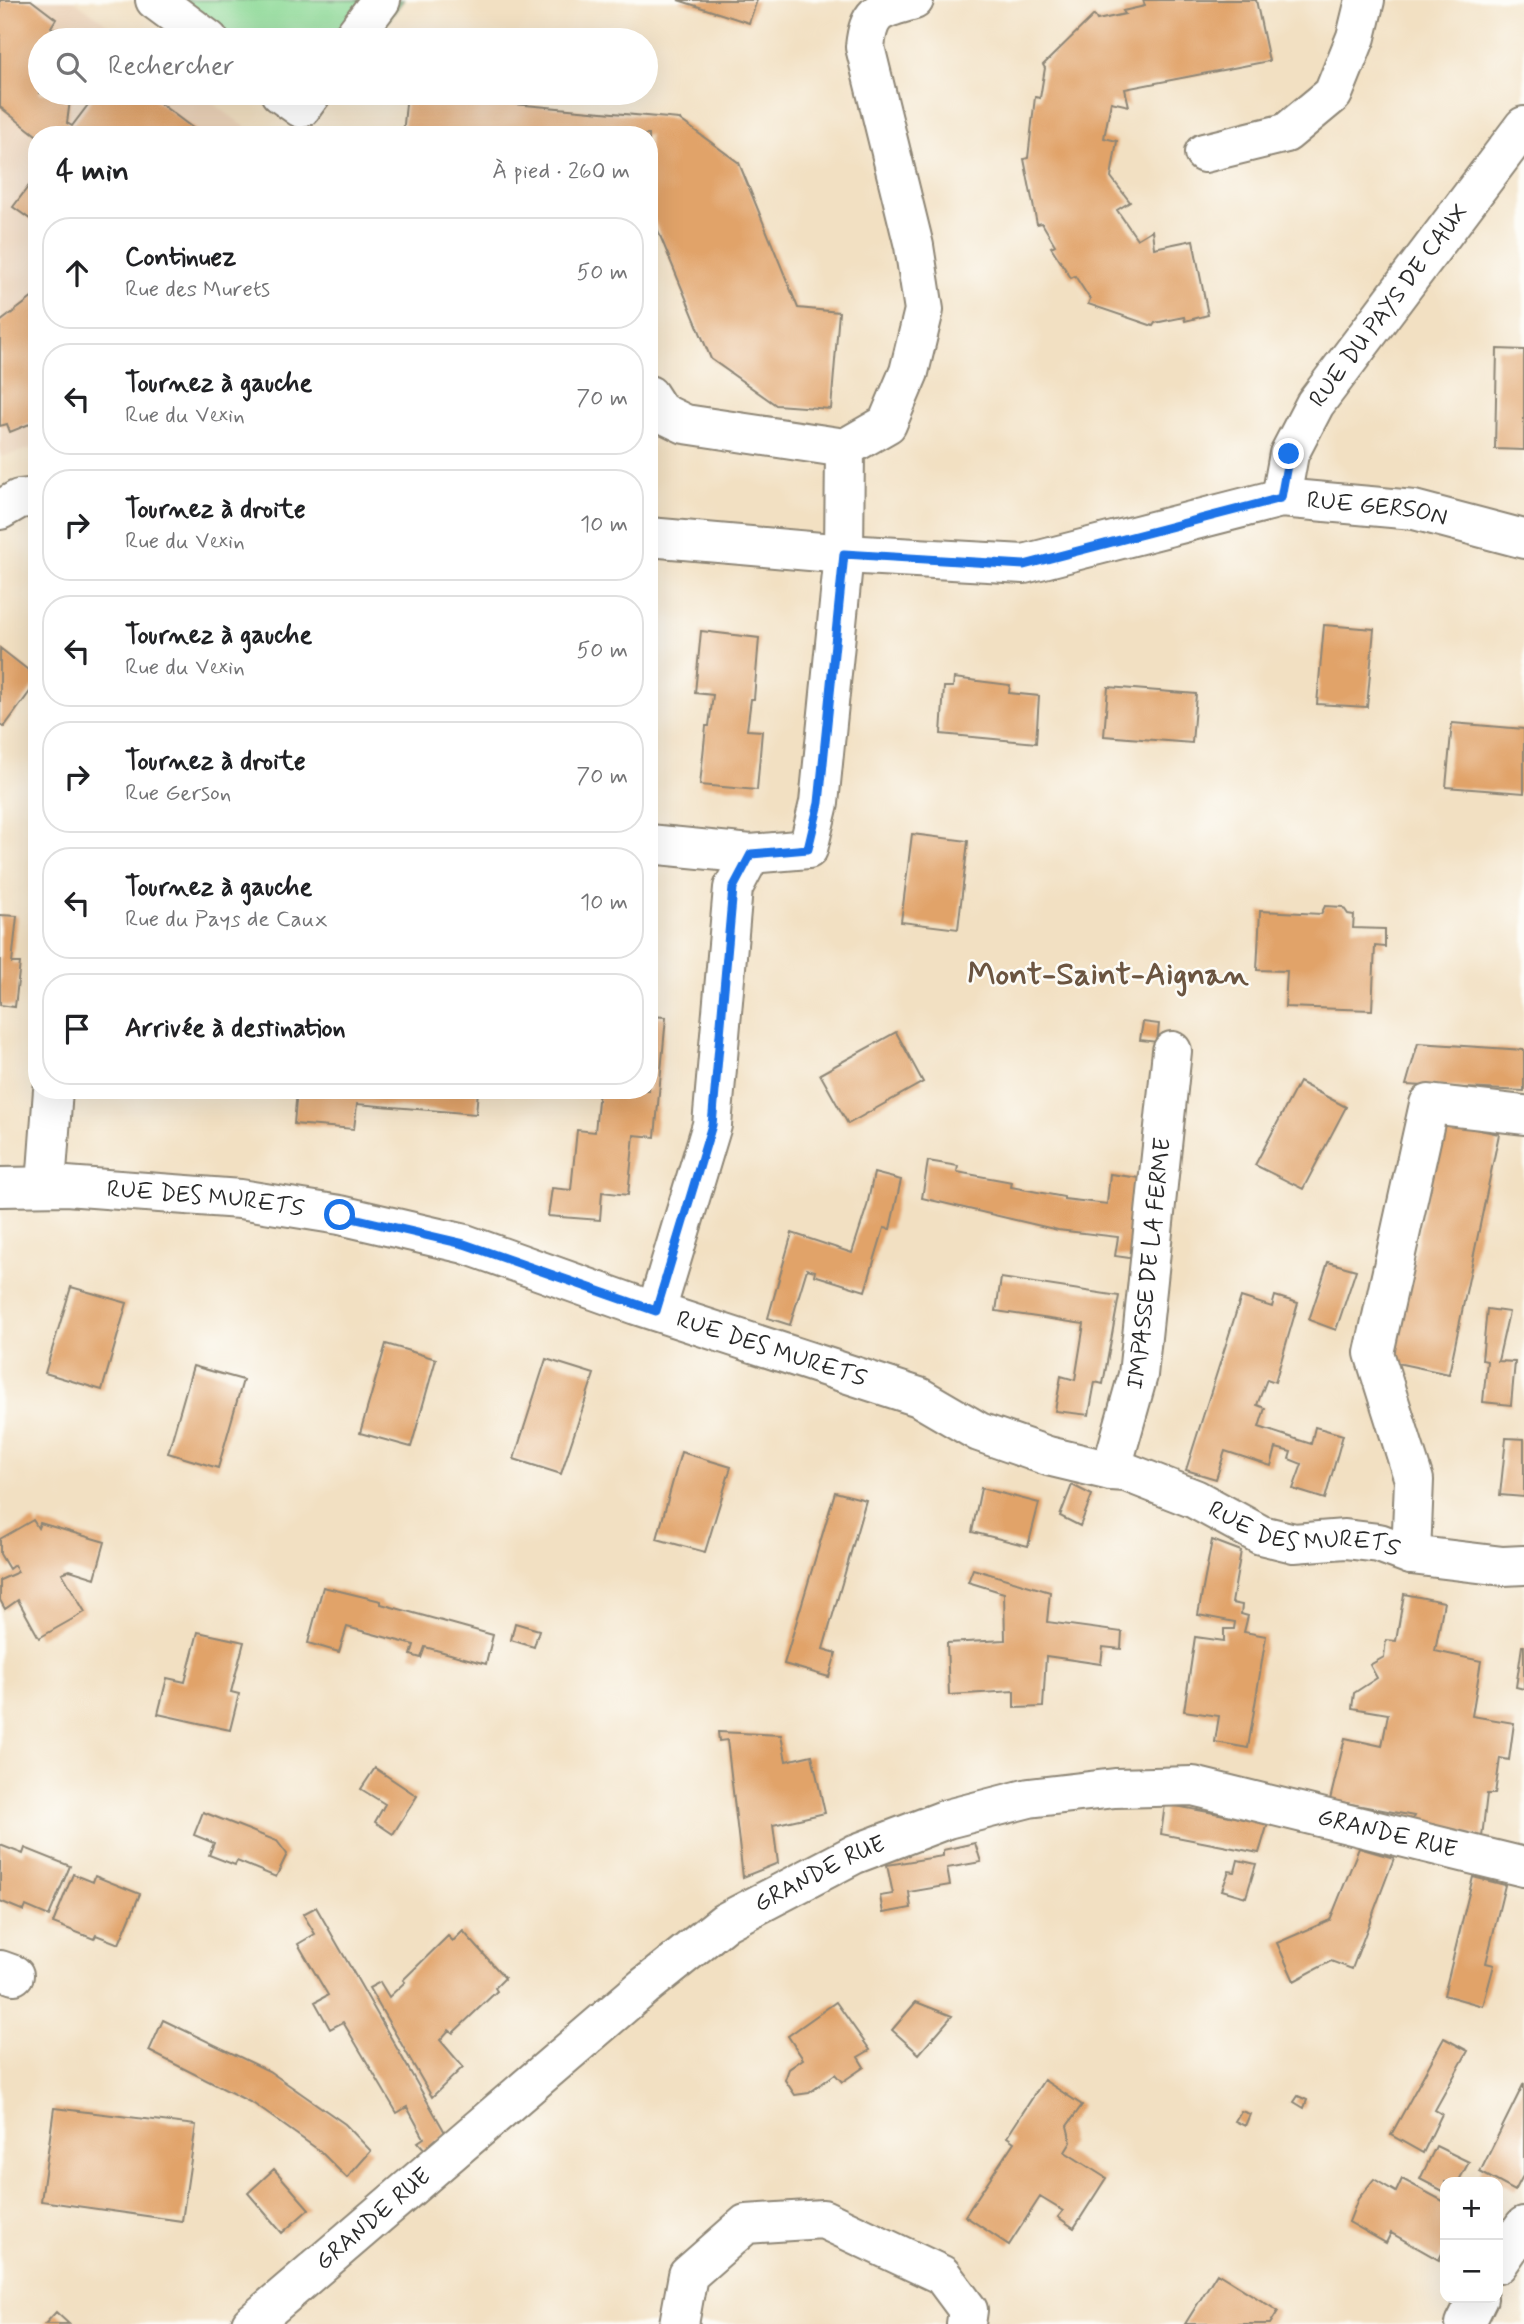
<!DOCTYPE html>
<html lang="fr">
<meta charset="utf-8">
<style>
body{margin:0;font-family:Mynerve,sans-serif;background:#f2f2f2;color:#202124}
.controls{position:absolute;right:21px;bottom:21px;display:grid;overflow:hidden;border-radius:14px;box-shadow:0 7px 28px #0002}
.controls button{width:63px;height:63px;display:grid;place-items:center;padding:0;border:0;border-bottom:2px solid #e0e0e0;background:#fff;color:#202124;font:35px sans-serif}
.stop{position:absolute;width:21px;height:21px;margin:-16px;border:5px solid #1a73e8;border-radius:50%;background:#fff}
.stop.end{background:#1a73e8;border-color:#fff;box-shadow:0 2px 7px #0008}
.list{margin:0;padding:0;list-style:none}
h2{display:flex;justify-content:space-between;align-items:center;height:91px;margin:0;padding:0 28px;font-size:30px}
h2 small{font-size:23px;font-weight:400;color:#757577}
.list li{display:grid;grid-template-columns:46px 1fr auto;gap:21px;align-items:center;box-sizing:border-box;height:112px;margin:0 14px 14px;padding:0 14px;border:2px solid #e0e0e0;border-radius:28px}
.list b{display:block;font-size:26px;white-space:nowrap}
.list p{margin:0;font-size:23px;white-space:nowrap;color:#757577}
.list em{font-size:23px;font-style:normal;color:#757577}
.icon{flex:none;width:38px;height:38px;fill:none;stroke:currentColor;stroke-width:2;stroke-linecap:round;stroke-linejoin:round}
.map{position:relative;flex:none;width:1524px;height:2324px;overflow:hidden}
.search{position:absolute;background:#fff;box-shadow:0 7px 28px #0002;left:28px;top:28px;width:630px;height:77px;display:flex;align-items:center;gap:18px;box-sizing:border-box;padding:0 24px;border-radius:38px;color:#757577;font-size:26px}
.panel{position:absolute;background:#fff;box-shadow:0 7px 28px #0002;left:28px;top:126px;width:630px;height:973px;border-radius:28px}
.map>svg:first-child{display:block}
.built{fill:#ecd3b9}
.green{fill:#8cd996;stroke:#5c8260;stroke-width:2}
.building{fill:#e1a369}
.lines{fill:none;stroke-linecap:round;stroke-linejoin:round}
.minor-casing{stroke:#8e8676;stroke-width:42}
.minor{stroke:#fff;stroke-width:38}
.route{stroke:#1a73e8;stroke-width:9}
.labels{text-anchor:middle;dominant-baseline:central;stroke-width:5;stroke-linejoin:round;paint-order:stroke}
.street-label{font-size:24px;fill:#2b2b2b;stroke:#fdfcf7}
.district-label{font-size:32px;font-weight:bold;fill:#6b5541;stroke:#fdfcf7}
</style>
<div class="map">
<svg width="1524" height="2324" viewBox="0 0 1524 2324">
<rect width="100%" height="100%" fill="#fdfcf7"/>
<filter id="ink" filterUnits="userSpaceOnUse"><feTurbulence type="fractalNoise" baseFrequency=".0143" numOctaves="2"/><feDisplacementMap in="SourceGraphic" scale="14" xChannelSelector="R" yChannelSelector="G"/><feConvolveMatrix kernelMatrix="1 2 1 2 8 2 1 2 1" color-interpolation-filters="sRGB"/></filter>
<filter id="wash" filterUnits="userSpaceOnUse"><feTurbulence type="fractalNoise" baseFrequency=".00686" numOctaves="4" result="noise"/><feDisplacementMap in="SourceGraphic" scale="28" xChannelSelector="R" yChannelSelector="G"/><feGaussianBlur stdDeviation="1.57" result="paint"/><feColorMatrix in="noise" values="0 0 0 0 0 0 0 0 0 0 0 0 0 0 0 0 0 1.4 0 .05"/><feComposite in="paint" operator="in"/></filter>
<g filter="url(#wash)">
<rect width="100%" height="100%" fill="#f2e0c2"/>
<path class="built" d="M0 0H74L129 40H40V93H199L256 135H37V447L0 457Z"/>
<path class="green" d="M146 0H403L374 40H203Z"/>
<g id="blocks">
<path class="building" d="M0 0H31L56 19 51 27 69 40H40V93H71L67 123 72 126 97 93H146L202 135H36L0 107Z
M678 0H757L749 23Z
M1143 0H1256L1269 61 1125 89 1129 106 1111 102 1104 138 1117 141 1111 177 1130 202 1117 210 1137 239 1152 230 1154 248 1193 240 1208 315 1185 321 1184 317 1155 323 1153 326 1088 304 1090 299 1075 276 1071 278 1051 247 1055 245 1042 223 1037 224 1024 159 1028 158 1035 97 1040 98 1045 68 1043 65 1094 15 1097 20 1125 14 1123 11 1145 6Z
M407 93H481L480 101 679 119 739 163 798 308 839 312 831 409 776 405 711 359 652 216 649 215V135H403Z
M37 175V224L13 207Z
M37 294V421L10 432 7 424 0 426V322Z
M1497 349 1524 350V450L1495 449Z
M1324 625 1374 629 1367 707 1317 704Z
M701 631 759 638 754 699H751L747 730 762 731 757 790 700 785 706 726H709L713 695 695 693Z
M0 648 37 677V682L4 727 0 724Z
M954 678 1010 685 1009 693 1039 696 1036 743 941 734 944 687H953Z
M1108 687 1196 694 1192 743 1104 736Z
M1452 723 1524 729V793L1446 787Z
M912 834 968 841 958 929 901 922Z
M1325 906 1343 907 1348 914 1354 915 1353 928 1385 929V947L1375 946 1372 1010 1285 1007 1287 971 1257 970 1260 911 1321 914Z
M0 915 17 916 12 963H20L15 1007 0 1005Z
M649 1016 666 1017 655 1137 634 1135 628 1195 602 1192 600 1220 548 1216 552 1188 571 1190 577 1130 595 1132 599 1090H649Z
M1143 1022 1159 1024 1157 1042 1140 1040Z
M896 1032 923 1082 848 1124 820 1074Z
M1418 1043 1524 1050V1091L1406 1085Z
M1299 1082 1346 1107 1303 1189 1255 1165Z
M297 1090H478L476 1114 357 1104 354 1129 294 1124Z
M1442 1122 1499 1134 1449 1374 1392 1362Z
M928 1161 958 1166 957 1172 1012 1182 1011 1187 1064 1197V1199L1107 1204 1110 1174 1147 1179 1137 1259 1115 1256 1118 1237 1058 1230 922 1198Z
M874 1173 901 1180 890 1229 884 1228 865 1291 814 1275 815 1271 807 1269 790 1325 768 1318 792 1233 852 1253 867 1206Z
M1328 1262 1356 1270 1336 1330 1309 1320Z
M1001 1278 1119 1296 1103 1384 1095 1382 1089 1415 1055 1411 1061 1376 1075 1380 1084 1324 996 1311Z
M71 1287 127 1303 102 1390 45 1373Z
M1275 1296 1298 1303 1275 1382 1267 1379 1257 1405 1265 1408 1259 1427 1311 1444 1315 1427 1343 1435 1325 1499 1293 1489 1302 1464 1289 1459 1291 1452 1276 1448 1271 1466 1225 1451 1216 1479 1186 1470 1241 1297 1272 1307Z
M1487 1309 1509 1312 1498 1361 1515 1362 1511 1405 1483 1402 1487 1361 1482 1360Z
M386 1344 436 1359 411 1447 360 1433Z
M546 1359 594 1374 561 1474 514 1459Z
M193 1366 243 1380 218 1468 168 1453Z
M1506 1438 1524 1439V1497L1500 1495Z
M681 1452 731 1467 705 1552 657 1539Z
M1072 1485 1092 1495 1080 1526 1060 1516Z
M981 1488 1039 1503 1028 1546 972 1532Z
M835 1492 866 1500 823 1649 836 1653 829 1677 784 1664Z
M33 1520 38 1528 40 1523 105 1542 95 1578 70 1570 62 1573 85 1612 39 1638 18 1600 5 1609 0 1600V1580L18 1572 14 1565 9 1569 0 1554V1539Z
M1212 1540 1241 1551 1232 1603 1242 1605 1241 1614 1248 1616 1244 1632 1266 1636 1248 1748 1215 1742 1219 1716 1184 1711 1195 1637 1224 1641V1629H1234L1235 1622 1198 1615Z
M973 1569 1050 1592 1047 1622 1122 1632 1121 1649 1103 1647 1101 1664 1046 1656 1043 1707 1014 1708V1691L949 1695 947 1643 1005 1640 1004 1593 968 1582Z
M323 1587 381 1601V1604L493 1635 486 1664 425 1647 421 1658 411 1655 414 1645 347 1627 339 1652 308 1643Z
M1404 1594 1444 1602 1435 1651 1481 1661 1472 1716 1514 1723 1509 1760 1500 1758 1495 1794H1487L1482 1837 1412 1820 1414 1816 1330 1800 1345 1738 1382 1746 1388 1714 1352 1708 1354 1693 1377 1678 1370 1665 1384 1657 1386 1640 1396 1641Z
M515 1623 539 1630 534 1647 511 1640Z
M198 1632 244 1642 231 1692 239 1694 230 1730 158 1714 167 1678 185 1682Z
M1522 1646H1524V1689L1516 1687Z
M718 1732 781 1735 786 1761 812 1755 825 1813 773 1825 778 1863 743 1877 727 1740 719 1741Z
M375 1768 417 1796 393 1834 375 1822 385 1804 361 1789Z
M1165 1804 1268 1823 1259 1853 1161 1834Z
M203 1812 277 1841 287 1854 276 1877 237 1861 235 1865 209 1855 214 1843 194 1835Z
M975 1843 981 1862 947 1868 950 1885 909 1892 911 1908 883 1913 880 1896 893 1894 887 1865 943 1856V1850Z
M0 1845 23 1854 25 1848 70 1866 49 1916 26 1906 24 1911 0 1901Z
M1359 1848 1394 1858 1352 1969 1331 1961 1294 1981 1277 1943 1330 1920Z
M1238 1860 1256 1864 1246 1897 1222 1890 1229 1871 1235 1872Z
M73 1874 93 1882 95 1876 140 1894 119 1944 96 1935 94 1939 53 1923Z
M1473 1877 1505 1885 1486 1963 1494 1965 1483 2006 1444 1995Z
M316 1907 446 2134 426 2151 418 2142 424 2138 407 2107 397 2113 343 2022 330 2029 315 2002 328 1995 298 1944 315 1934 303 1914Z
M463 1931 505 1978 495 1988 497 1991 453 2033 449 2030 440 2040 463 2067 432 2097 369 1988 380 1982 389 1997 405 1982 403 1980 448 1936 453 1941Z
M836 2002 870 2050 858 2057 864 2067 842 2082 835 2074 809 2093 795 2095 785 2080 789 2069 803 2059 788 2036Z
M916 2002 952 2016 919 2054 892 2030Z
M163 2020 269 2071 345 2124 371 2151 347 2178 320 2151 254 2104 149 2051Z
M1444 2038 1468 2051 1435 2110 1442 2114 1423 2153 1391 2135Z
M1044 2080 1082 2105 1067 2126 1071 2142 1065 2152 1106 2178 1074 2228 1058 2217 1063 2211 1040 2197 1009 2245 965 2216 1014 2142 1007 2137Z
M1524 2083V2174L1515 2191 1480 2172Z
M1298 2096 1307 2100 1304 2108 1294 2102Z
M54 2108 196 2125 182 2221 41 2201Z
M1241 2111 1250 2114 1245 2126 1235 2121Z
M1436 2146 1469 2162 1458 2182H1445V2192L1420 2179Z
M274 2169 309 2209 282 2233 248 2193Z
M1374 2179 1396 2192 1402 2179 1445 2202V2247L1439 2260 1391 2233 1386 2243 1349 2222 1358 2199Z
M1217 2273 1278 2311 1270 2324H1185Z
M56 2312 69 2324H45Z"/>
</g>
</g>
<g filter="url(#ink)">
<use href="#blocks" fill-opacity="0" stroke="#8e8676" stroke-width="2"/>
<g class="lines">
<defs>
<g id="minor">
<path d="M155 0 209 40"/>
<path d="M351 40 381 0"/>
<path d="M280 93 301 108 312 93"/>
<path d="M1204 153 1286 133 1333 94 1356 37 1365 0"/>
<path d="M649 395 660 412 685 424 845 448"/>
<path id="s1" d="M1281 498 1289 454 1315 404 1524 126"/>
<path d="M0 510 19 499 37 497"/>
<path id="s2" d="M649 537 844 554 1024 564 1281 498 1414 510 1524 539"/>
<path d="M649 844 751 854"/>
<path d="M46 1185 53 1090"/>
<path id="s3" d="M0 1187 66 1186 240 1199 340 1215 465 1244 636 1305 919 1397 979 1432 1048 1456 1111 1471 1126 1472 1195 1499 1261 1535 1294 1543 1345 1539 1379 1543 1411 1555 1503 1566 1524 1565"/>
<path d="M656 1311 712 1125 733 888 751 854 808 849 819 803 844 554 845 448 887 424 909 372 924 310 914 246 865 47C869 9 880 10 914 0"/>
<path id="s4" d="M1111 1471 1138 1375 1172 1051"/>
<path d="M1411 1555 1414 1480 1374 1353 1429 1104 1524 1115"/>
<path d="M0 1970 14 1975"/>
<path d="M1498 2264 1524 2226"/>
<path id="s5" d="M251 2324 644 1987 725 1922 855 1854 947 1819 1029 1798 1115 1788 1193 1786 1524 1867"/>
<path d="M679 2324 688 2275 746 2224 823 2219 942 2275 968 2310 966 2324"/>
<path d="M1465 2324 1478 2298"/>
</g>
</defs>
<use href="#minor" class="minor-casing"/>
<use href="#minor" class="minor"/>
</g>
</g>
<g class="lines" filter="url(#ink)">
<path class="route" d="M340 1215 464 1244 656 1311 712 1125 733 888 751 854 808 849 819 803 844 554 1024 565 1281 498 1289 454"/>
</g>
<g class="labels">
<g class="street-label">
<text stroke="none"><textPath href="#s1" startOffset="224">RUE DU PAYS DE CAUX</textPath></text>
<text stroke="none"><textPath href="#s2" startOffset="738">RUE GERSON</textPath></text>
<text stroke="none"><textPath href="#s3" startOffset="206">RUE DES MURETS</textPath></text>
<text stroke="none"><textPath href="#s4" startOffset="212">IMPASSE DE LA FERME</textPath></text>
<text stroke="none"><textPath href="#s3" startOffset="794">RUE DES MURETS</textPath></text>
<text stroke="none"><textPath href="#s3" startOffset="1362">RUE DES MURETS</textPath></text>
<text stroke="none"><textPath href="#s5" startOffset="1316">GRANDE RUE</textPath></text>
<text stroke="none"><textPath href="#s5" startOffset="728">GRANDE RUE</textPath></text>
<text stroke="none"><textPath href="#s5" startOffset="161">GRANDE RUE</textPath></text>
</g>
<g class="district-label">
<text x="1108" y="975">Mont-Saint-Aignan</text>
</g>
</g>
</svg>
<div class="controls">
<button>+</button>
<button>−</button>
</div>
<div class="stop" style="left:340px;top:1215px"></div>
<div class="stop end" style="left:1289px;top:454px"></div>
<div class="search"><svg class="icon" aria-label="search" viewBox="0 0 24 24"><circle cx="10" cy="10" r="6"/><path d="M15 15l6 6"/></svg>Rechercher</div>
<section class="panel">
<h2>4 min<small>À pied · 260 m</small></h2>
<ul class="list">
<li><svg class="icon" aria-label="ahead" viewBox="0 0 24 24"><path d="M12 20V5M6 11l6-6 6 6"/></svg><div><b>Continuez</b><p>Rue des Murets</p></div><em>50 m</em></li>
<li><svg class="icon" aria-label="left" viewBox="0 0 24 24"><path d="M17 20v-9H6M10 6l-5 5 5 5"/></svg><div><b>Tournez à gauche</b><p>Rue du Vexin</p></div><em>70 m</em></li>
<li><svg class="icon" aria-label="right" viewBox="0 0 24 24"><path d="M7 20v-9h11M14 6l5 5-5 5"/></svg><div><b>Tournez à droite</b><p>Rue du Vexin</p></div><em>10 m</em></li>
<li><svg class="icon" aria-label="left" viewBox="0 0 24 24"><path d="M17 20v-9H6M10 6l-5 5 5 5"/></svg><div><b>Tournez à gauche</b><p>Rue du Vexin</p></div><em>50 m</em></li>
<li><svg class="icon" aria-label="right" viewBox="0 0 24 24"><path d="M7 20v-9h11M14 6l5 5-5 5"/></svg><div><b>Tournez à droite</b><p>Rue Gerson</p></div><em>70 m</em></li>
<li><svg class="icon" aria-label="left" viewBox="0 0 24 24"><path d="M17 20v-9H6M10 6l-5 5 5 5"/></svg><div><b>Tournez à gauche</b><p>Rue du Pays de Caux</p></div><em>10 m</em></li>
<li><svg class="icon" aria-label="arrive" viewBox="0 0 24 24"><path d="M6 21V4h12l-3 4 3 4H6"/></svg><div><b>Arrivée à destination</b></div></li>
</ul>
</section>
</div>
